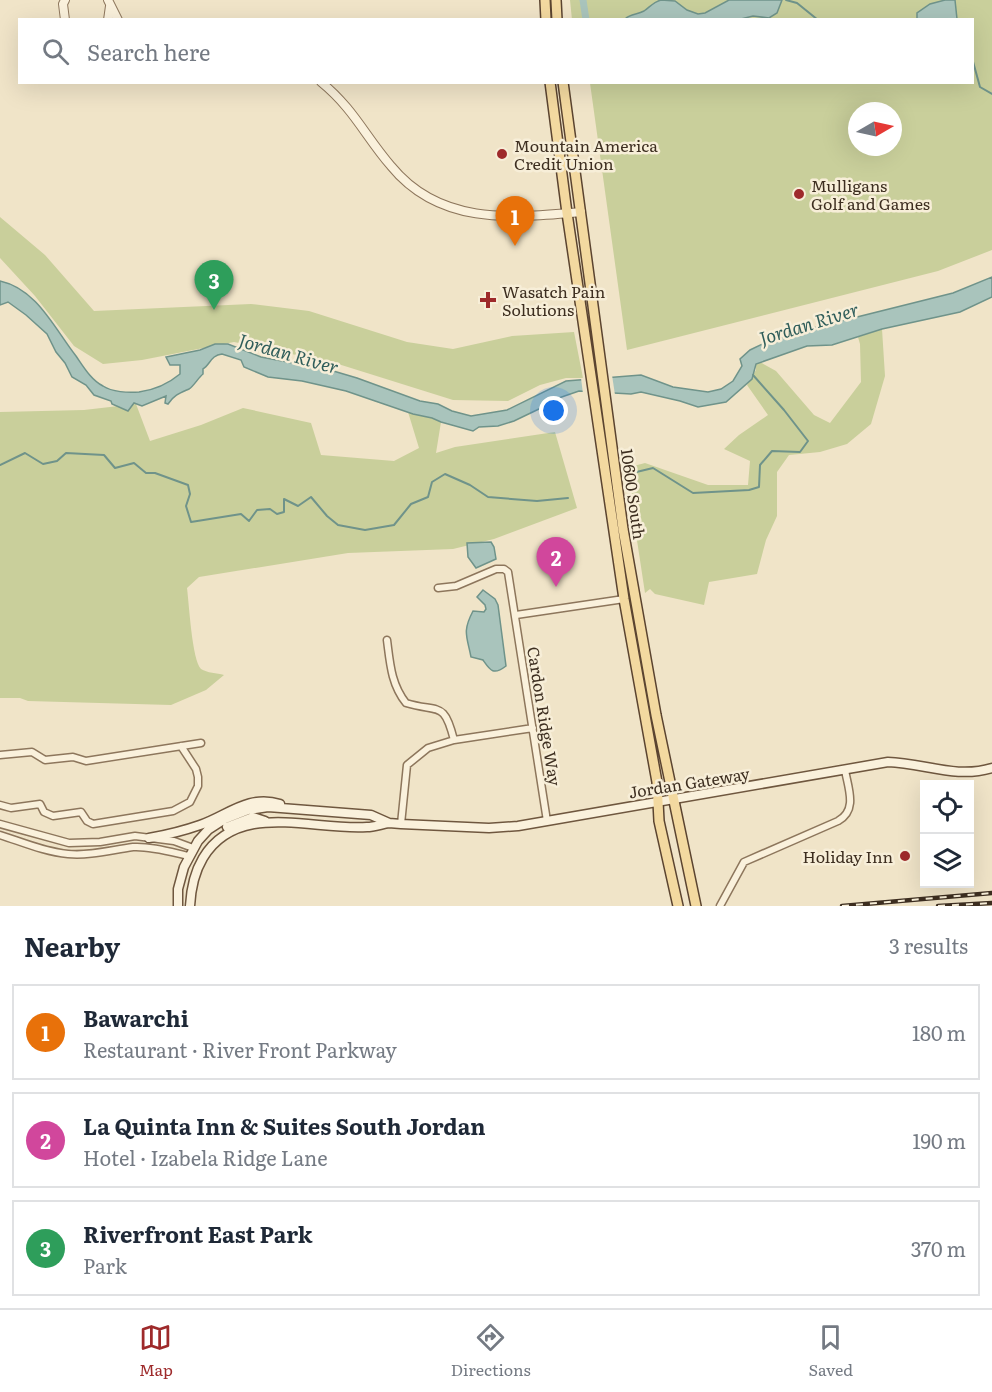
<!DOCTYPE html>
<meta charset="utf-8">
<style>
body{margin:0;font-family:Literata,serif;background:#f6f6f7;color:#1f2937}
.controls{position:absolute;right:18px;bottom:18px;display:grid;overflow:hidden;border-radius:0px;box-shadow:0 6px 24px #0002}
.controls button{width:54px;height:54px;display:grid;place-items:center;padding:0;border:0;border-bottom:2px solid #e0e1e3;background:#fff;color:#1f2937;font:30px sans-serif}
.compass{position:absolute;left:848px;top:102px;width:54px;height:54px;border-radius:50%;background:#fff;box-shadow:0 6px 24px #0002;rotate:81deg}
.you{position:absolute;left:554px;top:411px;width:21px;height:21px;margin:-15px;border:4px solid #fff;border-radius:50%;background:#1a73e8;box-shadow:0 0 0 9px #1a73e833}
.badge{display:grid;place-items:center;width:39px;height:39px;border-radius:50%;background:#9e2a2b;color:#fff;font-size:20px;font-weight:700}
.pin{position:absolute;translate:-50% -50px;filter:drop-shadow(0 2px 3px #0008)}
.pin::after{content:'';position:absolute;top:32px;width:21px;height:18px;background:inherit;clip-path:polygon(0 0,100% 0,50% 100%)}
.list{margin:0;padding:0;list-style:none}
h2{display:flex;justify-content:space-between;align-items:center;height:78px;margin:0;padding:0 24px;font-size:26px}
h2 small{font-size:20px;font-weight:400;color:#747a83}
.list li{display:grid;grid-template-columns:39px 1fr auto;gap:18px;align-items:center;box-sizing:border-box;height:96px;margin:0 12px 12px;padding:0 12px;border:2px solid #e0e1e3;border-radius:0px}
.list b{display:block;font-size:22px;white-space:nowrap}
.list p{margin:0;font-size:20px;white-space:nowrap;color:#747a83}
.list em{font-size:20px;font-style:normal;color:#747a83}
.icon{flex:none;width:33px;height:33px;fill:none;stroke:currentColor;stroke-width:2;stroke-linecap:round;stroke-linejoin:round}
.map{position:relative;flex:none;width:992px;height:906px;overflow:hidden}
.search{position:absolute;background:#fff;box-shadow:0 6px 24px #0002;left:18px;right:18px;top:18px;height:66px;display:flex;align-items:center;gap:15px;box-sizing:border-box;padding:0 21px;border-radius:0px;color:#747a83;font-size:22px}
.sheet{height:402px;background:#fff}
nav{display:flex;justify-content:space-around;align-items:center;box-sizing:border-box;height:84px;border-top:2px solid #e0e1e3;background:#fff;font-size:16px;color:#747a83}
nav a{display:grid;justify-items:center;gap:3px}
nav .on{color:#9e2a2b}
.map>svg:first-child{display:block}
.green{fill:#c9cf9b;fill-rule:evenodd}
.water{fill:#a9c4bc;stroke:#6f938a;stroke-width:1.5}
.pier{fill:#f0e4c8}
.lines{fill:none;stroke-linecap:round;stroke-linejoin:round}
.stream{stroke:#6f938a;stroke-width:2}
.canal{stroke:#a9c4bc;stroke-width:7}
.minor-casing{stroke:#8d765c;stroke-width:9}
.tertiary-casing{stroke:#8d765c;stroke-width:10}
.secondary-casing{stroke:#6f573f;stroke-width:11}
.primary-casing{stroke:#5b4430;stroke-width:12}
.minor{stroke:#faf1dc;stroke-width:6}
.tertiary{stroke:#faf1dc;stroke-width:8}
.secondary{stroke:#faf1dc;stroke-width:8}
.primary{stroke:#f3d9a0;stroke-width:9}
.rail-casing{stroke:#3d2e20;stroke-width:4.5}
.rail{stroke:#f7eed8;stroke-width:2;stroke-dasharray:7;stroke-linecap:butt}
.poi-dot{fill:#9e2a2b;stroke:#f7eed8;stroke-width:2}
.labels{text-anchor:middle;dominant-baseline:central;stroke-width:5;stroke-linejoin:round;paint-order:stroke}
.poi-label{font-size:16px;fill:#3d2e20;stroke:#f7eed8;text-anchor:start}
.street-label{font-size:16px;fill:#3d2e20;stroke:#f7eed8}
.water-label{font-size:18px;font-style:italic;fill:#2f5d5a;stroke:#f7eed8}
</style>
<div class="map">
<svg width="992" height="906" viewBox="0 0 992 906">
<rect width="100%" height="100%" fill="#f0e4c8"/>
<path class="green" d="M570 0H992V250L938 271 627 350 590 83 972 82V20H572ZM857 111H893V147H857Z
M0 217 45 255 94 311 251 304 309 311 407 342 453 349 512 336 574 332 583 378H566L540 385 508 401 453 400 335 363 234 342 142 360 103 364 74 346 35 296 0 258Z
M882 329 885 376 871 424 847 444 820 452 789 455 777 472V516L766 540 757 574 709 582 704 605 655 594 650 589 645 593 626 468 645 463 708 485H748L750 461 724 449 739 435 768 415 747 385 756 370V364L760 362 776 371 814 415 830 423 861 382 860 344 858 337Z
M136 404 150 441 201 425 243 408 311 423 321 455 394 461 419 448 408 412 432 418 441 422 436 453 455 447 555 432 577 508 494 539 453 549 348 553 199 577 187 588C189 603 192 660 201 669 207 673 217 673 224 675L206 690 171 705 28 701 20 698H0V412L84 410Z"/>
<path class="water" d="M661 0 675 1 687 10 698 14 705 13 729 0H782L777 13 769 18 753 16 737 20 625 19C631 13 637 15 644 11 650 7 653 2 661 0Z
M945 0H955L957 19H917V13L930 4Z
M992 277V297L960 312 882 329 832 345 807 346 756 364 752 379 726 402 698 407 680 401 641 392 631 394 579 391 553 400 541 408 514 421 498 426 479 427 473 431 441 422 432 418 413 414 346 391 302 381 268 377 244 367 241 360 222 354C211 355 210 365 203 369V374C198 378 194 386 189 389 180 393 174 395 168 404L165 403 166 396 142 406 134 403 128 411 112 404 111 401 94 395 86 385 72 377 65 363 56 352 47 334 26 315 8 302 0 305V281C37 289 54 328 76 356 83 366 91 380 103 386 112 392 128 393 139 392 154 390 168 384 180 374V365H170L166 357 200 350 215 344H228L261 357 330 370 357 378 420 401 438 404 452 411 471 416 507 410 566 381 641 375 673 387 708 392 721 389 733 381 742 366 740 359 750 350 777 337 953 293Z
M491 542 494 547 496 559 476 568 468 557 467 543Z
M483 590 495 599 498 605 506 666C493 676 490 670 483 660L471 657C467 636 462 632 473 611L484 612 486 609 485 605 477 597Z"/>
<path class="pier" d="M612 375 615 395 583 394 581 378Z"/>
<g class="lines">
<path class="stream" d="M786 0 797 3 818 20
M972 58 980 87 992 94
M0 465 25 453 43 464 57 461 66 453 104 455 115 468 134 463 146 473H155L188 485 190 494 186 506 191 522 241 514 249 521 257 510 270 509 277 514 284 512V499L298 506 311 497 327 516 338 525 365 530 394 525 411 504 428 497 432 482 445 474 470 485 488 497 537 501 568 498
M624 475 653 468 693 493 749 490 759 487 760 465 772 451 800 452 808 441 784 410 753 375"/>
<path class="canal" d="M583 0 586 20"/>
<defs>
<path id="minor" d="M438 588 456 586 496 569H504L508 572 547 821
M516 615 624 599
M387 640C390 663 391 684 406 703 439 713 444 700 454 740
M0 755 32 752 45 760 73 757 86 761 201 743
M0 805 11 808 40 804 44 812 53 816 81 812 87 821 93 824 173 811 190 802 198 786V777L196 769 181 746
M0 824 69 843 100 842 135 836 174 841 193 848
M401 824 407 765 428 748 454 740 533 728
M0 835C22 842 45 852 68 854 90 856 111 850 133 847 151 846 171 852 189 856
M720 906 744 862 838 821C858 810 848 788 845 770"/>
<path id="tertiary" d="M108 0 118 20
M65 20 63 4 65 0
M108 20 110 6
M321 82C354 109 365 136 391 166 440 226 512 218 581 212"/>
<path id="secondary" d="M227 827 253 817 265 821
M149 838C166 835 183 831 200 825 227 816 248 794 280 804
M178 906V889L184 867 198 841 208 830 225 819 248 810 268 807 371 815 389 823 401 824 489 828 518 826 888 762C924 763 956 779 992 768
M190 906C191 888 194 873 203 858 238 800 313 831 367 827 374 827 382 824 389 823"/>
<path id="primary" d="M545 0 546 20
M556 0 557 20
M550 82 567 213 624 599 657 782 659 821 678 906
M563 82 623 529 656 715 696 906"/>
</defs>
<use href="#minor" class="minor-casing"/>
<use href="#tertiary" class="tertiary-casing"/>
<use href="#secondary" class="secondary-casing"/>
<use href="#primary" class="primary-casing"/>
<use href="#minor" class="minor"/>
<use href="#tertiary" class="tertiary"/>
<use href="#secondary" class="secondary"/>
<use href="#primary" class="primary"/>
<defs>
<path id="rail" d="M842 906 992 893
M938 906 992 903"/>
</defs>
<use href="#rail" class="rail-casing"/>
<use href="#rail" class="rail"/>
</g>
<g class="poi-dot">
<circle cx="502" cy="154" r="6"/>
<circle cx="799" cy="194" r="6"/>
<path d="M485 291h6v6h6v6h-6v6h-6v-6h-6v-6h6z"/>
<circle cx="905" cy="856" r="6"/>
</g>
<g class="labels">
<g class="poi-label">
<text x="514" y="145">Mountain America<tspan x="514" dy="18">Credit Union</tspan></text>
<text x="811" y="185">Mulligans<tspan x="811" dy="18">Golf and Games</tspan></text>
<text x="502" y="291">Wasatch Pain<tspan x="502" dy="18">Solutions</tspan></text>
<text x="893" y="856" text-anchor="end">Holiday Inn</text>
</g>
<g class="street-label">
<text transform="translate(634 494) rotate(82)">10600 South</text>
<text transform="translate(545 716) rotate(81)">Cardon Ridge Way</text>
<text transform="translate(689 782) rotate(-9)">Jordan Gateway</text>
</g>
<g class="water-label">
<text transform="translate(809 323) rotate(-17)">Jordan River</text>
<text transform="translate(289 353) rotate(16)">Jordan River</text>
</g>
</g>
</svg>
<div class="controls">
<button><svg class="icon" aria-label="locate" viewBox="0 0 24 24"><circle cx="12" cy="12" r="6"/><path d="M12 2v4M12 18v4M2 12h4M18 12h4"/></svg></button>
<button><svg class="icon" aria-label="layers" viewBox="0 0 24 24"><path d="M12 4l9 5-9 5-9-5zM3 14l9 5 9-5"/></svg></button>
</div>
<svg class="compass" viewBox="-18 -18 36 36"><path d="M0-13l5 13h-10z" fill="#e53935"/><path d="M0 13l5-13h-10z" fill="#747a83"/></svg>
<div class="you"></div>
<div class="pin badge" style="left:515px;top:246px;background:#e8710a">1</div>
<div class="pin badge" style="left:556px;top:587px;background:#d1479c">2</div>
<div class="pin badge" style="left:214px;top:310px;background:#2e9e5b">3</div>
<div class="search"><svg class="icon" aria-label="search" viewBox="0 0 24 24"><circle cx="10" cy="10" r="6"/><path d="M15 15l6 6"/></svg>Search here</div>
</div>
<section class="sheet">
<h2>Nearby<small>3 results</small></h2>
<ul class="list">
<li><span class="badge" style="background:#e8710a">1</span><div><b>Bawarchi</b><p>Restaurant · River Front Parkway</p></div><em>180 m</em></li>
<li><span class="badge" style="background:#d1479c">2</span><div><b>La Quinta Inn &amp; Suites South Jordan</b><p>Hotel · Izabela Ridge Lane</p></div><em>190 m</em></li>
<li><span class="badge" style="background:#2e9e5b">3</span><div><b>Riverfront East Park</b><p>Park</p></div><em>370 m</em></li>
</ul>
</section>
<nav>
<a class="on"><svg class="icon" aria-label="map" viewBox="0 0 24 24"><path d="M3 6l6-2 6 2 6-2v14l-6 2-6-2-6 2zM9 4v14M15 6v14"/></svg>Map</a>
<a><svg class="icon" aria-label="directions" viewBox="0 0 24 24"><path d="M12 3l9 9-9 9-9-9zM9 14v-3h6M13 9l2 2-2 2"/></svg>Directions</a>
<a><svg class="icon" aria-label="saved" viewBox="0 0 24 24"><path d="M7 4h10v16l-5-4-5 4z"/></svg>Saved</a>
</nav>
